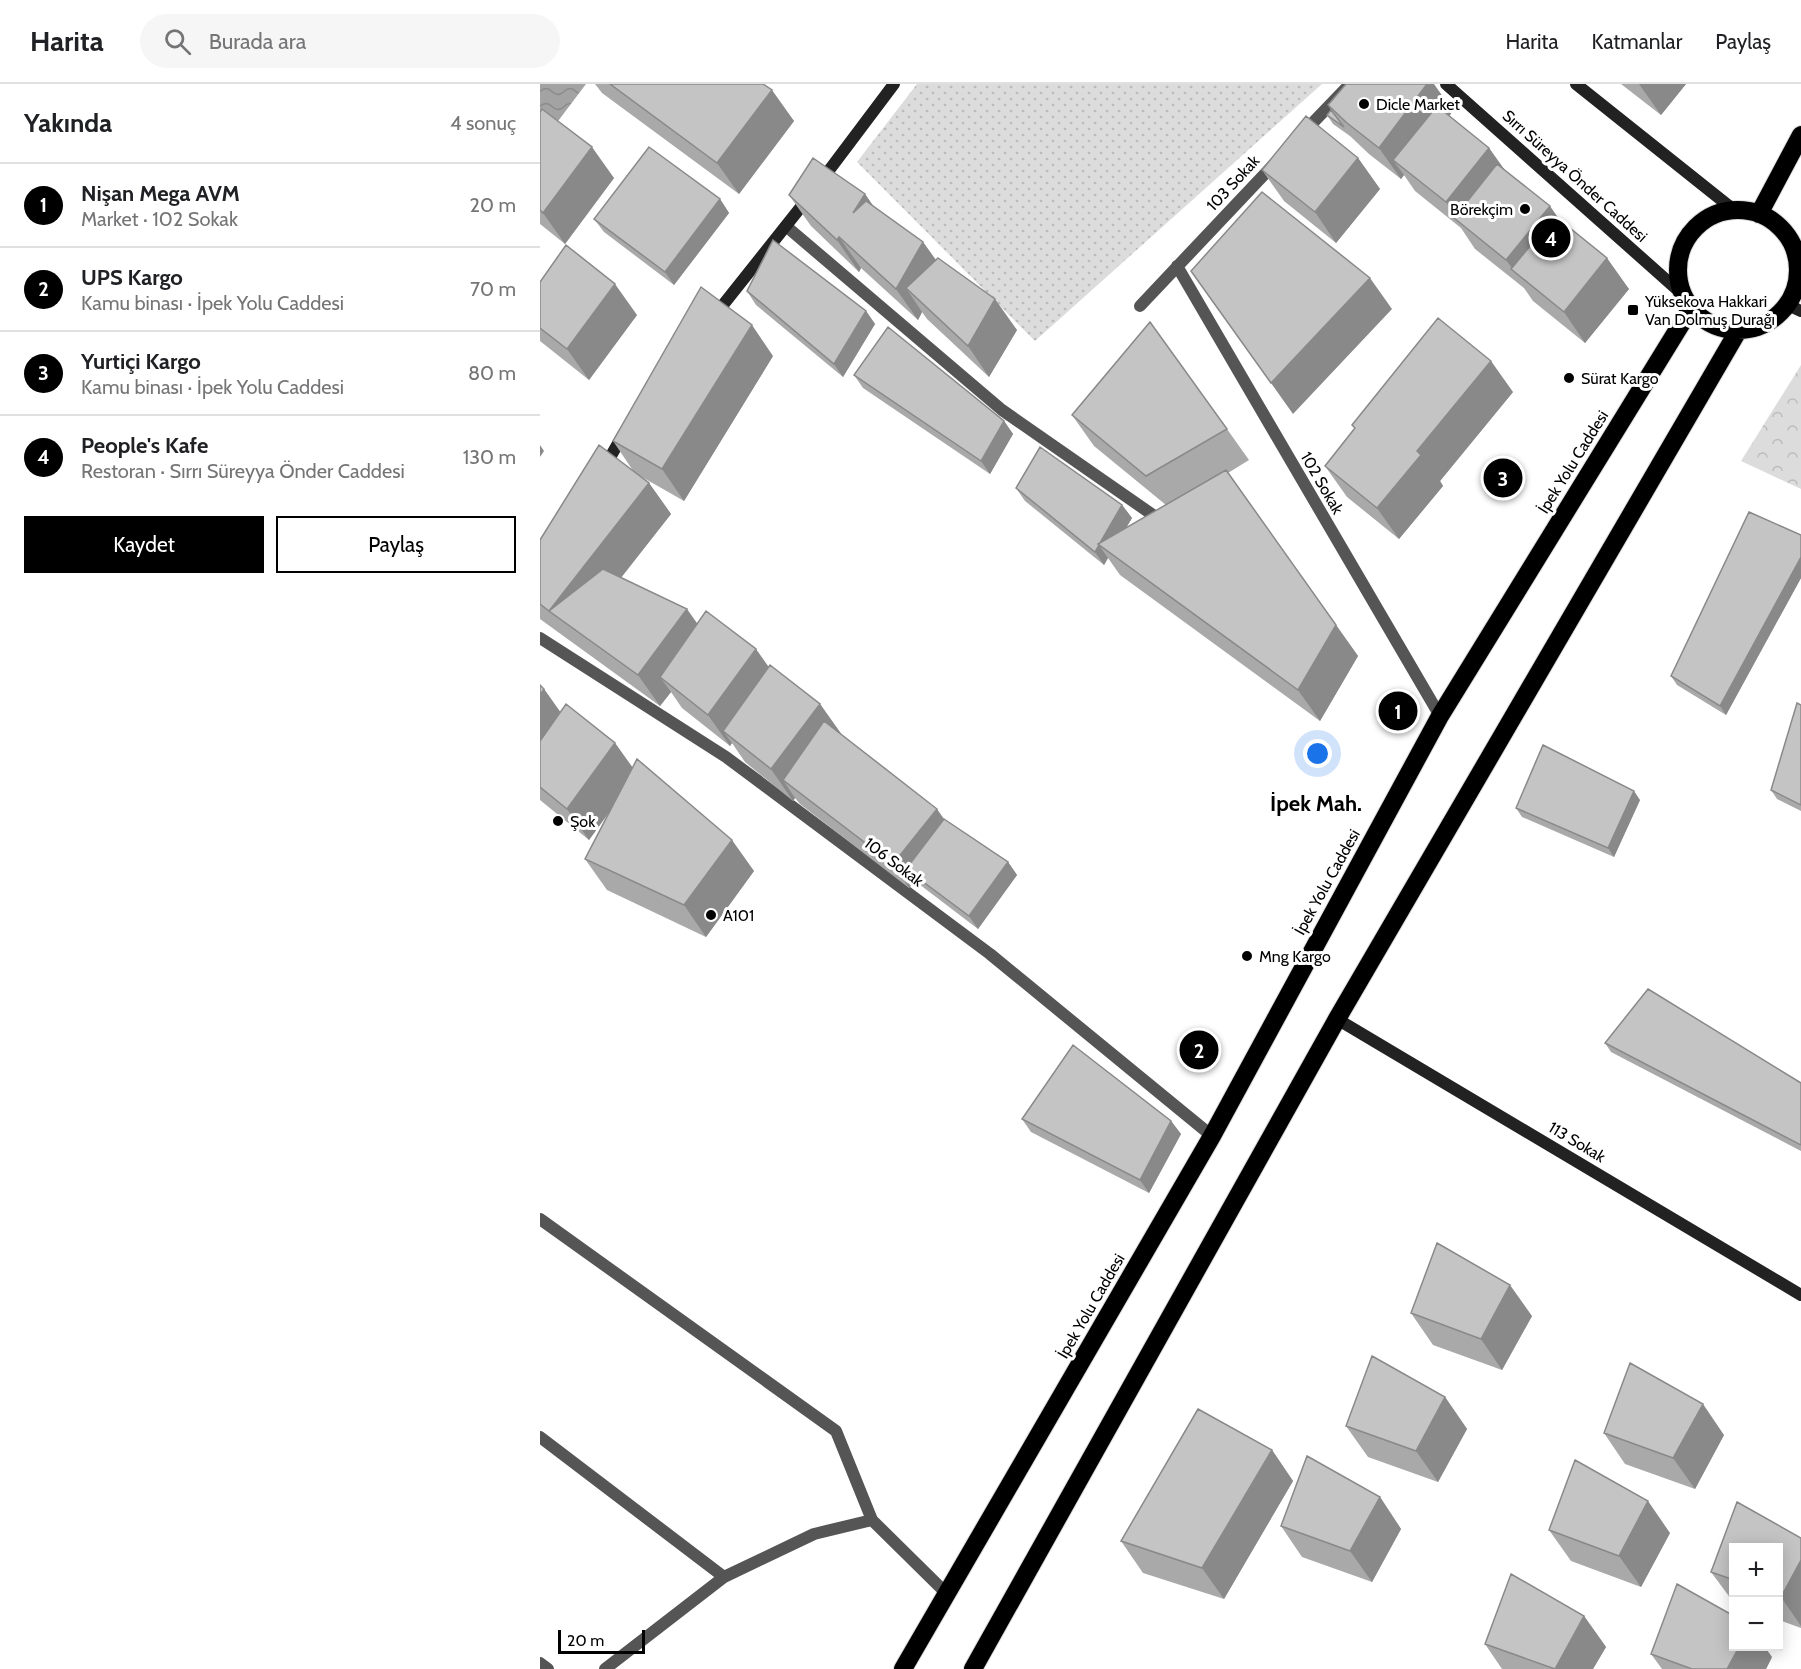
<!DOCTYPE html>
<html lang="tr">
<meta charset="utf-8">
<style>
body{margin:0;font-family:Cabin,sans-serif;background:#f6f6f6;color:#202124}
.controls{position:absolute;right:18px;bottom:18px;display:grid;overflow:hidden;border-radius:0px;box-shadow:0 3px 15px #0003}
.controls button{width:54px;height:54px;display:grid;place-items:center;padding:0;border:0;border-bottom:2px solid #e0e0e0;background:#fff;color:#202124;font:30px sans-serif}
.scale{position:absolute;left:18px;bottom:15px;width:87px;box-sizing:border-box;padding-left:6px;border:3px solid #000;border-top:0;font-size:16px;line-height:21px;white-space:nowrap;color:#000;-webkit-text-stroke:4px #fff;paint-order:stroke}
.you{position:absolute;left:778px;top:670px;width:21px;height:21px;margin:-15px;border:4px solid #fff;border-radius:50%;background:#1a73e8;box-shadow:0 0 0 9px #1a73e833}
.badge{display:grid;place-items:center;width:39px;height:39px;border-radius:50%;background:#000;color:#fff;font-size:20px;font-weight:700}
.pin{position:absolute;translate:-50% -50%;border:3px solid #fff;box-shadow:0 2px 6px #0006}
.list{margin:0;padding:0;list-style:none}
h2{display:flex;justify-content:space-between;align-items:center;height:78px;margin:0;padding:0 24px;font-size:26px}
h2 small{font-size:20px;font-weight:400;color:#757577}
.list li{display:grid;grid-template-columns:39px 1fr auto;gap:18px;align-items:center;box-sizing:border-box;height:84px;padding:0 24px;border-top:2px solid #e0e0e0}
.list b{display:block;font-size:22px;white-space:nowrap}
.list p{margin:0;font-size:20px;white-space:nowrap;color:#757577}
.list em{font-size:20px;font-style:normal;color:#757577}
.actions{display:flex;gap:12px;padding:18px 24px}
.actions a{flex:1;padding:14px 0;border:2px solid #000;border-radius:0px;text-align:center;font-size:21px;color:#000}
.actions .main{background:#000;color:#fff}
.icon{flex:none;width:33px;height:33px;fill:none;stroke:currentColor;stroke-width:2;stroke-linecap:round;stroke-linejoin:round}
.map{position:relative;flex:none;width:1261px;height:1585px;overflow:hidden}
header{display:flex;align-items:center;gap:36px;box-sizing:border-box;height:84px;padding:0 30px;background:#fff;border-bottom:2px solid #e0e0e0}
header strong{font-size:28px}
nav{display:flex;gap:33px;margin-inline-start:auto;font-size:21px}
.search{width:420px;height:54px;background:#f6f6f6;display:flex;align-items:center;gap:15px;box-sizing:border-box;padding:0 21px;border-radius:33px;color:#757577;font-size:22px}
main{display:flex}
aside{flex:1;background:#fff}
.map>svg:first-child{display:block}
.grass{fill:url(#grass-dots)}
.forest{fill:url(#forest-crowns)}
.water{fill:url(#water-waves)}
.lines{fill:none;stroke-linecap:round;stroke-linejoin:round}
.highway-casing{stroke:#dbdbdb;stroke-width:20}
.street{stroke:#555;stroke-width:12}
.secondary{stroke:#222;stroke-width:12}
.highway{stroke:#000;stroke-width:18}
.wall{fill:#a9a9a9}
.shaded-wall{fill:#898989}
.building{fill:#c4c4c4;stroke:#898989;stroke-width:1.5}
.poi-dot{fill:#000;stroke:#fff;stroke-width:2}
.labels{text-anchor:middle;dominant-baseline:central;stroke-width:6;stroke-linejoin:round;paint-order:stroke}
.poi-label{font-size:16px;fill:#000;stroke:#fff;text-anchor:start}
.street-label{font-size:16px;fill:#000;stroke:#fff}
.district-label{font-size:22px;font-weight:bold;fill:#000;stroke:#fff}
</style>
<header>
<strong>Harita</strong>
<div class="search"><svg class="icon" aria-label="search" viewBox="0 0 24 24"><circle cx="10" cy="10" r="6"/><path d="M15 15l6 6"/></svg>Burada ara</div>
<nav><a>Harita</a><a>Katmanlar</a><a>Paylaş</a></nav>
</header>
<main>
<aside>
<h2>Yakında<small>4 sonuç</small></h2>
<ul class="list">
<li><span class="badge">1</span><div><b>Nişan Mega AVM</b><p>Market · 102 Sokak</p></div><em>20 m</em></li>
<li><span class="badge">2</span><div><b>UPS Kargo</b><p>Kamu binası · İpek Yolu Caddesi</p></div><em>70 m</em></li>
<li><span class="badge">3</span><div><b>Yurtiçi Kargo</b><p>Kamu binası · İpek Yolu Caddesi</p></div><em>80 m</em></li>
<li><span class="badge">4</span><div><b>People's Kafe</b><p>Restoran · Sırrı Süreyya Önder Caddesi</p></div><em>130 m</em></li>
</ul>
<div class="actions"><a class="main">Kaydet</a><a>Paylaş</a></div>
</aside>
<div class="map">
<svg width="1261" height="1585" viewBox="0 0 1261 1585">
<defs>
<pattern id="grass-dots" width="8" height="8" patternUnits="userSpaceOnUse" patternTransform="scale(1.5)"><rect width="8" height="8" fill="#dcdcdc"/><path d="M2 2h.1M6 6h.1" fill="none" stroke="#bbb" stroke-width="1.8" stroke-linecap="round"/></pattern>
<pattern id="forest-crowns" width="20" height="18" patternUnits="userSpaceOnUse" patternTransform="scale(1.5)"><rect width="20" height="18" fill="#dcdcdc"/><path d="M2 6a3 3 0 1 1 6 0M12 15a3 3 0 1 1 6 0" fill="none" stroke="#bbb"/></pattern>
<pattern id="water-waves" width="16" height="10" patternUnits="userSpaceOnUse" patternTransform="scale(1.5)"><rect width="16" height="10" fill="#a3a3a3"/><path d="M0 5q4-4 8 0t8 0" fill="none" stroke="#8b8b8b"/></pattern>
</defs>
<rect width="100%" height="100%" fill="#fff"/>
<path class="grass" d="M377 0H782L495 257 317 78Z"/>
<path class="forest" d="M1261 281V405L1201 377Z"/>
<path class="water" d="M0 0H46L0 61Z"/>
<g class="lines">
<defs>
<path id="highway" d="M1138 186a60 60 0 1 1 120 0a60 60 0 1 1-120 0Z
M1219 130 1261 51
M363 1585 672 1052 900 632 1151 224
M433 1585 797 935 1198 247"/>
</defs>
<use href="#highway" class="highway-casing"/>
<path class="street" d="M763 49 810 0
M247 143 462 326 623 438
M637 182 900 632
M600 222 735 79
M0 554 186 673 450 870 672 1052
M0 1135 296 1347 332 1436
M0 1353 184 1493 274 1450 332 1436 407 1510
M0 1579 8 1585
M65 1585 184 1493"/>
<path class="secondary" d="M906 0 1141 209
M1036 0 1194 126
M281 97 354 0
M1248 221 1261 227
M175 231 268 114
M64 384 84 349
M797 935 1261 1211"/>
<use href="#highway" class="highway"/>
</g>
<path class="wall" d="M55 0H223L254 37 199 110 62 9Z
M1081 0H1146L1121 31Z
M788 21 913 27 909 32 949 64 964 85 1018 135 1089 205 1045 259 993 217 984 204 935 165 921 144 875 107 864 91 861 95 829 70 810 52 793 40 787 31 791 26Z
M0 28 74 94 25 160 0 140Z
M818 74 840 105 796 159 744 117 722 86Z
M325 110 334 123 383 158 396 176 477 246 449 293 387 235 382 228 378 236 321 184 319 188 271 142 249 111Z
M180 115 189 129 134 201 64 148 54 135Z
M0 198 97 231 49 296 0 257Z
M207 207 326 227 335 240 303 293 216 221Z
M233 272 144 417 95 389 109 399 131 430 81 494 228 583 280 620 302 651 404 735 468 778 477 791 438 845 375 797 369 804 260 720 255 714 253 717 205 678 192 659 190 662 142 624 131 608 120 622 0 535V456L94 388 73 357Z
M314 291 464 337 473 350 450 390 323 304Z
M973 308 900 397 903 402 859 455 807 413 785 382 815 345 812 341Z
M532 331 687 345 709 376 688 389 818 572 780 637 580 491 568 474 564 481 485 417 476 404 582 421 592 434 586 444 626 421 554 362Z
M1261 451V494L1186 631 1137 601 1131 592Z
M0 601 4 605 20 628 75 659 93 684 214 787 166 853 67 806 45 775 69 728 49 756 0 716Z
M1261 621V727L1237 715 1231 706Z
M1100 716 1074 773 982 733 976 724Z
M1065 959 1261 999V1067L1071 968Z
M482 1035 631 1037 641 1050 609 1109 491 1048Z
M871 1229 992 1232 962 1286 893 1261Z
M905 1313 927 1345 898 1398 828 1373 806 1342Z
M1064 1349 1184 1351 1155 1405 1085 1380Z
M732 1366 753 1397 684 1515 603 1489 581 1457Z
M840 1413 861 1445 832 1498 762 1473 741 1442Z
M1197 1418 1261 1454V1544L1239 1536V1464H1194V1519L1171 1488Z
M1009 1446 1130 1449 1101 1503 1031 1477Z
M1044 1532 1066 1563 1053 1585H962L945 1560Z
M1111 1570 1232 1573 1226 1585H1122Z"/>
<path class="shaded-wall" d="M887 0H894L913 27 867 87 853 76 864 91 861 95 839 64Z
M1099 0H1146L1121 31Z
M232 6 254 37 199 110 177 79Z
M52 63 74 94 25 160 3 129Z
M949 64 971 95 920 139 906 118Z
M818 74 840 105 796 159 775 128Z
M325 110 346 141 313 129Z
M180 115 189 129 134 201 125 188Z
M1010 122 1032 154 975 188 966 176Z
M299 153 321 184 319 188 297 156Z
M383 158 405 189 366 204 382 228 378 236 356 205Z
M1067 174 1089 205 1045 259 1024 228Z
M830 194 852 225 753 330 731 299Z
M75 200 97 231 49 296 27 265Z
M455 215 477 246 449 293 428 262Z
M326 227 335 240 303 293 294 280Z
M212 241 233 272 144 417 122 385Z
M951 277 973 308 900 397 903 402 859 455 837 424 877 367Z
M464 337 473 350 450 390 441 377Z
M0 361 4 367 0 373Z
M109 399 131 430 38 548 9 527Z
M582 421 592 434 571 469 559 461Z
M559 461 568 474 564 481 555 468Z
M1261 473V494L1186 631 1180 622Z
M147 525 169 556 120 593 131 608 120 622 98 591Z
M796 541 818 572 780 637 758 606Z
M216 565 238 596 183 647 192 659 190 662 168 631Z
M4 605 26 636 0 672V611Z
M280 620 302 651 243 696 255 714 253 717 231 685Z
M75 659 97 690 49 756 27 725Z
M1094 707 1100 716 1074 773 1068 764Z
M397 725 413 748 366 785 375 797 369 804 353 780Z
M192 756 214 787 166 853 144 821Z
M468 778 477 791 438 845 429 832Z
M631 1037 641 1050 609 1109 600 1096Z
M970 1201 992 1232 962 1286 941 1255Z
M905 1313 927 1345 898 1398 876 1367Z
M1163 1320 1184 1351 1155 1405 1133 1374Z
M732 1366 753 1397 684 1515 662 1484Z
M840 1413 861 1445 832 1498 810 1467Z
M1108 1417 1130 1449 1101 1503 1079 1472Z
M1261 1476V1542L1241 1513Z
M1044 1532 1066 1563 1053 1585H1015Z
M1199 1563H1225L1232 1573 1226 1585H1187Z"/>
<path class="building" d="M70 0H223L232 6 177 79Z
M806 0H887L839 64 807 39 788 21Z
M897 22 949 64 906 118 853 76Z
M2 25 52 63 3 129 0 126V28Z
M791 26 804 43 787 31Z
M766 32 818 74 775 128 722 86Z
M109 63 180 115 125 188 54 135Z
M273 74 325 110 313 129 326 117 383 158 356 205 299 153 297 156 249 111Z
M957 80 1010 122 966 176 914 134Z
M722 108 830 194 731 299 651 187Z
M1015 132 1067 174 1024 228 971 185Z
M233 156 326 227 294 280 207 207Z
M26 161 75 200 27 265 0 244V198Z
M398 174 455 215 428 262 366 204Z
M161 203 212 241 122 385 73 357Z
M898 234 951 277 877 367 881 371 837 424 785 382 815 344 812 341Z
M610 238 687 345 606 392 532 331Z
M348 243 464 337 441 377 314 291Z
M59 361 109 399 9 527 0 520V456Z
M500 363 582 421 560 459 558 460 559 461 555 468 476 404Z
M686 386 796 541 758 606 558 460Z
M1209 428 1261 451V473L1180 622 1131 592Z
M63 485 147 525 98 591 9 527Z
M166 527 216 565 168 631 120 593Z
M230 581 280 620 231 685 183 647Z
M0 601 4 605 0 611Z
M1257 619 1261 621V721L1231 706Z
M26 620 75 659 27 725 0 703V657Z
M284 637 397 725 353 780 243 696Z
M1003 661 1094 707 1068 764 976 724Z
M97 675 192 756 144 821 45 775Z
M404 735 468 778 429 832 366 785Z
M1108 905 1261 999V1061L1065 959Z
M533 961 631 1037 600 1096 482 1035Z
M897 1159 970 1201 941 1255 871 1229Z
M832 1272 905 1313 876 1367 806 1342Z
M1090 1279 1163 1320 1133 1374 1064 1349Z
M658 1325 732 1366 662 1484 581 1457Z
M767 1372 840 1413 810 1467 741 1442Z
M1035 1376 1108 1417 1079 1472 1009 1446Z
M1197 1418 1261 1454V1476L1241 1513 1239 1512V1464H1194V1496L1171 1488Z
M971 1490 1044 1532 1015 1585 945 1560Z
M1137 1500 1194 1532V1563H1199L1187 1585H1152L1111 1570Z"/>
<g class="poi-dot">
<circle cx="824" cy="20" r="6"/>
<circle cx="985" cy="125" r="6"/>
<rect x="1087" y="220" width="12" height="12" rx="3"/>
<circle cx="1029" cy="294" r="6"/>
<circle cx="18" cy="737" r="6"/>
<circle cx="171" cy="831" r="6"/>
<circle cx="707" cy="872" r="6"/>
</g>
<g class="labels">
<g class="poi-label">
<text x="836" y="20">Dicle Market</text>
<text x="973" y="125" text-anchor="end">Börekçim</text>
<text x="1105" y="217">Yüksekova Hakkari<tspan x="1105" dy="18">Van Dolmuş Durağı</tspan></text>
<text x="1041" y="294">Sürat Kargo</text>
<text x="30" y="737">Şok</text>
<text x="183" y="831">A101</text>
<text x="719" y="872">Mng Kargo</text>
</g>
<g class="street-label">
<text transform="translate(1035 92) rotate(42)">Sırrı Süreyya Önder Caddesi</text>
<text transform="translate(693 99) rotate(-47)">103 Sokak</text>
<text transform="translate(1033 378) rotate(-58)">İpek Yolu Caddesi</text>
<text transform="translate(782 399) rotate(60)">102 Sokak</text>
<text transform="translate(354 778) rotate(37)">106 Sokak</text>
<text transform="translate(787 798) rotate(-61)">İpek Yolu Caddesi</text>
<text transform="translate(1037 1058) rotate(31)">113 Sokak</text>
<text transform="translate(551 1222) rotate(-60)">İpek Yolu Caddesi</text>
</g>
<g class="district-label">
<text x="776" y="719">İpek Mah.</text>
</g>
</g>
</svg>
<div class="controls">
<button>+</button>
<button>−</button>
</div>
<div class="scale">20 m</div>
<div class="you"></div>
<div class="pin badge" style="left:858px;top:627px">1</div>
<div class="pin badge" style="left:659px;top:966px">2</div>
<div class="pin badge" style="left:963px;top:394px">3</div>
<div class="pin badge" style="left:1011px;top:154px">4</div>
</div>
</main>
